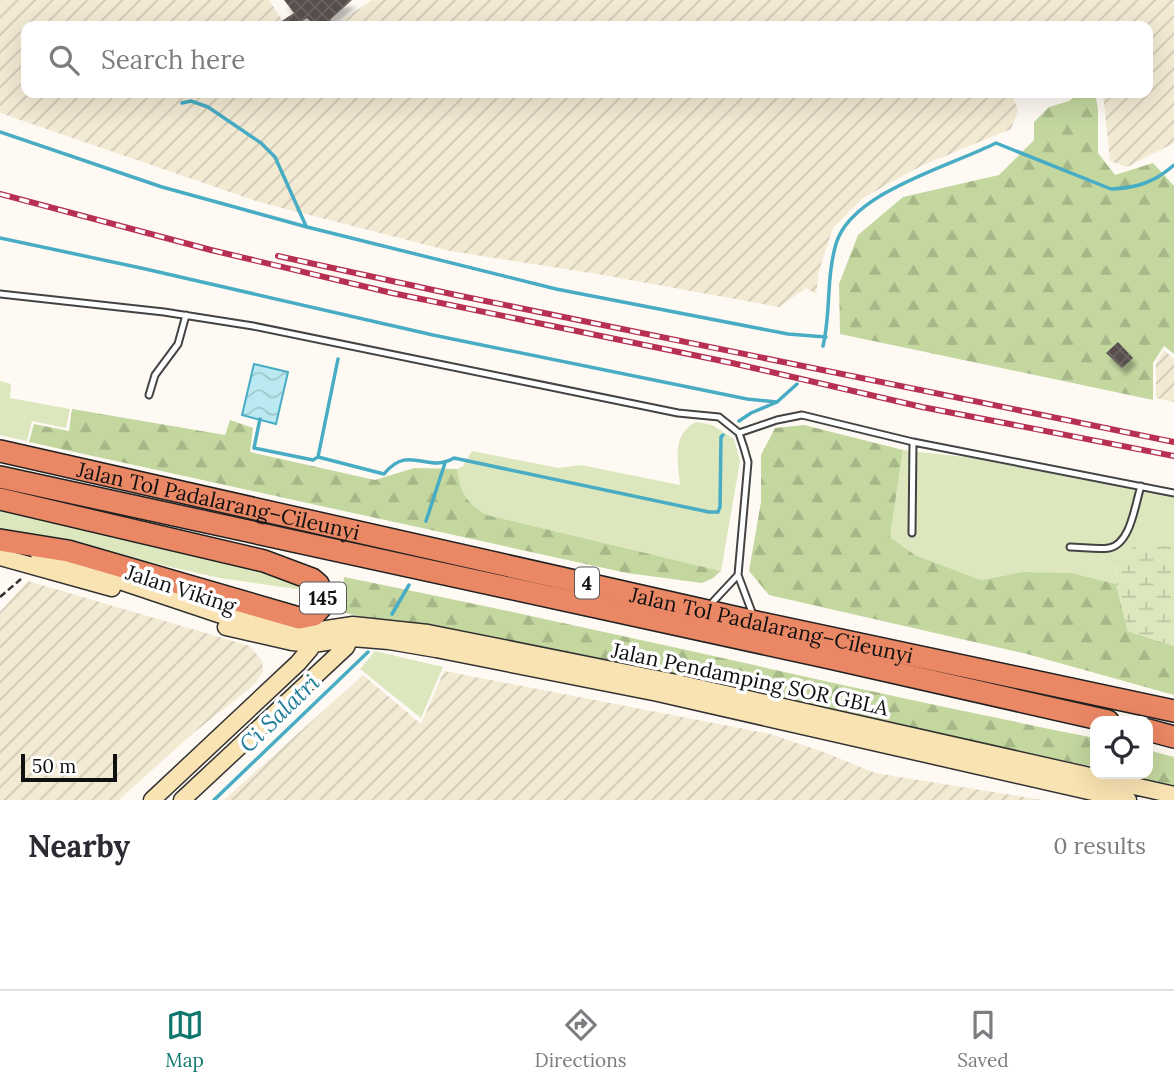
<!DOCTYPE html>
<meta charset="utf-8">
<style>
body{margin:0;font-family:Lora,serif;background:#f2f2f3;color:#2b2b33}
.controls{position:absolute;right:21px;bottom:21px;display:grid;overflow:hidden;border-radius:14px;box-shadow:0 7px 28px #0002}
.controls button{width:63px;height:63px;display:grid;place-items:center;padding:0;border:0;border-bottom:2px solid #e1e1e2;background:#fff;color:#2b2b33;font:35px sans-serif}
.scale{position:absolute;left:21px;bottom:18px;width:96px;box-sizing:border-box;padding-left:7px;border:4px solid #101010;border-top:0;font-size:19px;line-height:24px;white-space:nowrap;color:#101010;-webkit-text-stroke:5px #fff;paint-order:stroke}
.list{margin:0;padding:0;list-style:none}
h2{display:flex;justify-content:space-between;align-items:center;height:91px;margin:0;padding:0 28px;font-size:30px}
h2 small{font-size:23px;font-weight:400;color:#7c7c81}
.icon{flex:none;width:38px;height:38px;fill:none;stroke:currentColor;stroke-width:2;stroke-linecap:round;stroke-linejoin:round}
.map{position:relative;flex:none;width:1174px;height:800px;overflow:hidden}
.search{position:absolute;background:#fff;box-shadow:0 7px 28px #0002;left:21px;right:21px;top:21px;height:77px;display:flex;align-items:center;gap:18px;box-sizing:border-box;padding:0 24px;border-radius:14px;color:#7c7c81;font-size:26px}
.sheet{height:189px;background:#fff}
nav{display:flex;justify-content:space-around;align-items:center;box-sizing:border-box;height:98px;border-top:2px solid #e1e1e2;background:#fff;font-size:19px;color:#7c7c81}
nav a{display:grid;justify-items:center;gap:4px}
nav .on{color:#0f766e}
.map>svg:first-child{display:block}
.farmland{fill:url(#farmland-furrows)}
.grass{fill:#dce7be}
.forest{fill:url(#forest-firs)}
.wetland{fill:url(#wetland-marsh)}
.water{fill:url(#water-waves);stroke:#47acc4;stroke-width:2}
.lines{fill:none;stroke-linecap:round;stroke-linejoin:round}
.stream{stroke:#47acc4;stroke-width:3.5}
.building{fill:url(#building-cross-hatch);filter:url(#shadow)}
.lane-casing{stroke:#434343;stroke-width:9}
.secondary-casing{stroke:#323232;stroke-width:19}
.highway-casing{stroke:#212121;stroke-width:24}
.path{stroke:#323232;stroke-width:2.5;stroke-dasharray:7 3.5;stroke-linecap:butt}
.lane{stroke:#fff;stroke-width:5}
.secondary{stroke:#f9e3b3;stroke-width:16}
.highway{stroke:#ea8765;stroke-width:21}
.rail-casing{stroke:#b73052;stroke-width:6}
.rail{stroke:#fff;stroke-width:3.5;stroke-dasharray:10;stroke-linecap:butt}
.labels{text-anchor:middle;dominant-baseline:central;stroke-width:7;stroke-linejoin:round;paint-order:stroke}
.shield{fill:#fff;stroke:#585858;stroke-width:2}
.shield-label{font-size:19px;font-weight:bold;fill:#101010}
.street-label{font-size:21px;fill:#101010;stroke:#fff}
.water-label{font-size:23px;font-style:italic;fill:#207d9a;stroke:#fff}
</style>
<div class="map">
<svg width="1174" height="800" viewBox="0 0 1174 800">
<defs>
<pattern id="farmland-furrows" width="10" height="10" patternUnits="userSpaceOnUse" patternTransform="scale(1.75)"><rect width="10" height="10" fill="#f3ead4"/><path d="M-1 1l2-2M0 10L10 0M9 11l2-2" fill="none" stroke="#cfc8b5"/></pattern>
<pattern id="forest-firs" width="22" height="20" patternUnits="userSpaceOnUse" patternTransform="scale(1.75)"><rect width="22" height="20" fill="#c3d79f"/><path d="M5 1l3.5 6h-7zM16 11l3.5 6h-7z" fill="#a6b888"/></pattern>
<pattern id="wetland-marsh" width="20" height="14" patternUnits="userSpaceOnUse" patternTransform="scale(1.75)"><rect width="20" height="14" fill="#dce7be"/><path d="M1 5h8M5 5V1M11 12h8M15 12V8" fill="none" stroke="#bcc5a2"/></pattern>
<pattern id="water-waves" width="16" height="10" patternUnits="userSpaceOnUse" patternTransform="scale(1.75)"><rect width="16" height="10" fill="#bbe9f2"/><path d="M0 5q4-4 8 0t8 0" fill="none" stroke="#a0c7ce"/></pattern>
<pattern id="building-cross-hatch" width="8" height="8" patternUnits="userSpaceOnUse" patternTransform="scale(1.75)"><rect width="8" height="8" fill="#584f4d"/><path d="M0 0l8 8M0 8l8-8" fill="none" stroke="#6b6462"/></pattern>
<filter id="shadow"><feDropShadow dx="4" dy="7" stdDeviation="2" flood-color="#0004"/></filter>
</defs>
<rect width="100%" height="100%" fill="#fefaf3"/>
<path class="farmland" d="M0 0H269L286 26H26V93H1011L1018 110 1011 129 921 166 863 198 833 228 819 271 816 294 806 288 779 307 603 275 450 251 259 202 0 113Z
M372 0H1174V143L1127 167 1110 161 1103 93H1148V26H333Z
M1164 350 1174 359V402L1156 398V363Z
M28 581 250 646 262 661 263 672 254 685 192 734 119 800H0V612Z
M444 671 770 734 821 751 875 773 1043 800H224L363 675 421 724Z"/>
<path class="grass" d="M0 381 11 384 10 398 70 409 66 428 32 421 27 441 0 435Z
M696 422 712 425 734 439 740 461 721 571 487 515C466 502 461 494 457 469L463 466 472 451 559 468 581 465 680 485C678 461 671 435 696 422Z
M903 450 973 458 1174 498V546H1135L1117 560 1116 584 1072 573 1023 572 981 580 915 555 890 537Z
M0 506 278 572 302 584 303 590 220 578 0 529Z
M375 651 443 667 421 718 360 669Z"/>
<path class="forest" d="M1080 93H1095L1098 109V153L1115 175 1153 163 1174 186V354L1164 346 1153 363V400L840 334 839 284 858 235 903 197 999 175 1034 140V122L1049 107 1069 101Z
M72 409 225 435 230 420 253 428 250 452 375 480 414 468 457 469C461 494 466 502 487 515L721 571 713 578 702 583 627 573 29 442 34 424 69 431Z
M804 425 903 450 890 537 915 555 981 580 1023 572 1072 573 1116 584 1128 631 1174 646V695L1027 654 769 595 749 571 761 502V455L775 428Z
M344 577C595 627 844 688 1095 738V767L340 612Z
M1148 750 1174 757V788L1123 774H1148Z"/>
<path class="wetland" d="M1135 546H1174V646L1128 631 1116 584 1117 560Z"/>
<path class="water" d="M254 364 288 372 276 424 242 415Z"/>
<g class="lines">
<path class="stream" d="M182 103 191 101 208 107 261 143 275 157 306 226
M0 132 162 187 307 227 556 289 788 334 826 337
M0 238 141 268 433 335 747 399 777 402
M823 346C831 313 826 278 836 244 851 192 951 166 996 143L1111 189C1137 188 1155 182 1174 165
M338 359 318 457 384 474C409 443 427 474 454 458L709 512H718L720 507 721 437 723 435
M260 419 254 448 313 460 318 457
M739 421 751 413 777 402 797 384
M426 521 445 463
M392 614 409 585
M214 800 368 652"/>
</g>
<path class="building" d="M284 0H352L330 20 337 26H315L307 18 295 26H274L294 13Z
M1118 342 1133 358 1122 368 1106 353Z"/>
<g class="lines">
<defs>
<path id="lane" d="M0 294 164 312 253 326 678 413 719 417 739 433 744 448 748 462 738 575 753 615
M149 395 155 375 178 344 186 315
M739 433 777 420 802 415 913 442 1174 493
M912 533 913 442
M1070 547C1082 547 1097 550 1109 548 1131 544 1135 504 1141 486
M710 605 738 575"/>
<path id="secondary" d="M39 554 218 614 272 627 314 631 353 625 428 633 677 683 1174 795
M0 557 112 588
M226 627 292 642 313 644 352 638 389 641 436 649 658 693 1128 800
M152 800 298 663 310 649 314 637
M182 800 346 647 352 634"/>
<g id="highway">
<path id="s1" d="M0 451 756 622 1174 711"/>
<path d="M0 477 830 658 1108 721"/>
<path d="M0 499 264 561 312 579 318 584 324 598 322 606 314 615 299 618 68 551 0 540"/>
<path d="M1148 730 1174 737"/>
</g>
</defs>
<use href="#lane" class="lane-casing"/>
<use href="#secondary" class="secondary-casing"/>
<use href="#highway" class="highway-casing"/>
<path class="path" d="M0 597 21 579"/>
<use href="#lane" class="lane"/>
<use href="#secondary" class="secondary"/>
<use href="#highway" class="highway"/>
<defs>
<path id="rail" d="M0 194 211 250 392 293 732 363 922 407 1174 456
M278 256 456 295 1174 442"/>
</defs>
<use href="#rail" class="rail-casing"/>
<use href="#rail" class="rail"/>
</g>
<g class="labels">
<g class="shield">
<rect x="575" y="567.5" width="24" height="31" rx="5"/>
<rect x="300" y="582.5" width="46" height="31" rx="5"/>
</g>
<g class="shield-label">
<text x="587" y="583">4</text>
<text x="323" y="598">145</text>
</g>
<g class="street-label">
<text stroke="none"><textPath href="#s1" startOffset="224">Jalan Tol Padalarang–Cileunyi</textPath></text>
<text transform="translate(181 589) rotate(18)">Jalan Viking</text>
<text stroke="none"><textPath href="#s1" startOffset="791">Jalan Tol Padalarang–Cileunyi</textPath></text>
<text transform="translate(750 679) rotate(12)">Jalan Pendamping SOR GBLA</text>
</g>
<g class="water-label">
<text transform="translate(279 713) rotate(-44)">Ci Salatri</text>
</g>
</g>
</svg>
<div class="controls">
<button><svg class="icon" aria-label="locate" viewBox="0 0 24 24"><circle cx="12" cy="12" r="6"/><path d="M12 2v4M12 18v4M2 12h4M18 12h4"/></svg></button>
</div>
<div class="scale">50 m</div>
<div class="search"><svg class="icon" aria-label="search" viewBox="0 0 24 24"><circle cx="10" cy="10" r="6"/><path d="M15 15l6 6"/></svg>Search here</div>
</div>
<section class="sheet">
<h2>Nearby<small>0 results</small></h2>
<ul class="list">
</ul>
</section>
<nav>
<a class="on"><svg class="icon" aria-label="map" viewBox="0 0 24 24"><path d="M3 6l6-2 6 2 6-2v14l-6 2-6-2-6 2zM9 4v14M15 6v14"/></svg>Map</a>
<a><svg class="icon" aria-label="directions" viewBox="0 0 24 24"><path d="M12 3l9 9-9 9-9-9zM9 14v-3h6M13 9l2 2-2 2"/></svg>Directions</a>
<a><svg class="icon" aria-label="saved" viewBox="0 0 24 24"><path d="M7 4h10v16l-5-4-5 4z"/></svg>Saved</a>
</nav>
